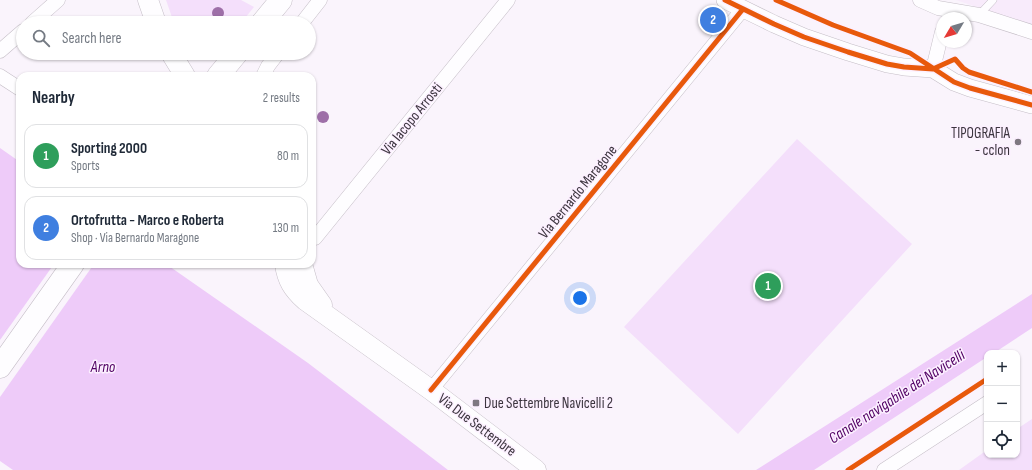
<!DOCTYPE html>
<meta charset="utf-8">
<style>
body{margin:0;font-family:"Sofia Sans Condensed",sans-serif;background:#f2f2f3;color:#1f2937}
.controls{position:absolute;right:12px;bottom:12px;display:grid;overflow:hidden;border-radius:8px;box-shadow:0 1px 3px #0004}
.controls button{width:36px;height:36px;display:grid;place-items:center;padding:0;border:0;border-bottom:1px solid #e0e1e3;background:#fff;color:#1f2937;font:20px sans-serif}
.compass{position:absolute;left:936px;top:12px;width:36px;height:36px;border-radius:50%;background:#fff;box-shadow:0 1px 3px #0004;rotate:232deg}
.you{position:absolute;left:580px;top:298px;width:14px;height:14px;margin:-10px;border:3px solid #fff;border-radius:50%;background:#1a73e8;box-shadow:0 0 0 6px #1a73e833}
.badge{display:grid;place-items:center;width:26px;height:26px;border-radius:50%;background:#7e7881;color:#fff;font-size:13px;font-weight:700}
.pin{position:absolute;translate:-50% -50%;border:2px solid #fff;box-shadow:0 1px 4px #0006}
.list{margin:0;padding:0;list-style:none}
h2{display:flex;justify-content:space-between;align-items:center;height:52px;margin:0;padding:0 16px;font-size:17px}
h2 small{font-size:13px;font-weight:400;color:#747a83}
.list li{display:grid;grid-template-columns:26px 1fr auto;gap:12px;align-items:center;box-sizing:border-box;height:64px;margin:0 8px 8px;padding:0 8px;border:1px solid #e0e1e3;border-radius:12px}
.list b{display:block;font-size:15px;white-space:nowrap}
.list p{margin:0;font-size:13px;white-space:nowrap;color:#747a83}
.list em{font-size:13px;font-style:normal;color:#747a83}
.icon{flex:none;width:22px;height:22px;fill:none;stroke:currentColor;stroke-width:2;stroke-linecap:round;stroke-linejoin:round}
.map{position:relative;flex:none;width:1032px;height:470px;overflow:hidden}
.search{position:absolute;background:#fff;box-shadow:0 1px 3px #0004;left:16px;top:16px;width:300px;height:44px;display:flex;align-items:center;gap:10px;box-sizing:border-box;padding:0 14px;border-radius:22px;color:#747a83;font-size:15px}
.panel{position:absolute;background:#fff;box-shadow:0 1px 3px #0004;left:16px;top:72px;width:300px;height:196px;border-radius:12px}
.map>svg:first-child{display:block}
.built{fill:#f8ebfb}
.green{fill:#f4dffb}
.water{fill:#eecbf9}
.pier{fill:#faf4fc}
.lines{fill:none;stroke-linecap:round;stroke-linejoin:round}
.service-casing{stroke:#c5bec7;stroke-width:8}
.minor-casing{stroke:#c5bec7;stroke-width:15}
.tertiary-casing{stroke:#c5bec7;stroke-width:18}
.secondary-casing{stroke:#c5bec7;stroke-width:21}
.primary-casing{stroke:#c5bec7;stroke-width:23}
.service{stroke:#fefdff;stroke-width:7}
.minor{stroke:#fefdff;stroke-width:14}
.tertiary{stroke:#fefdff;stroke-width:17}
.secondary{stroke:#fefdff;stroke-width:20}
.primary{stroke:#fefdff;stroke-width:22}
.cycleway-casing{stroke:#fcf0ff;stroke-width:8}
.cycleway{stroke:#e8590c;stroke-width:5}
.tree{fill:#9e6fa8}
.poi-dot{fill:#7e7881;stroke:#fcf0ff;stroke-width:1.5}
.labels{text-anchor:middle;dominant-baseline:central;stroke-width:3;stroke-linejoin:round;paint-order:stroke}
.street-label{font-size:15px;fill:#3c353f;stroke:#fcf0ff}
.poi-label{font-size:15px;fill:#3c353f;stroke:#fcf0ff;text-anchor:end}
.water-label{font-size:16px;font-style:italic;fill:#510164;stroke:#fcf0ff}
</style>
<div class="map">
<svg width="1032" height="470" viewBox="0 0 1032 470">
<rect width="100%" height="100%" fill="#faf4fc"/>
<path class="built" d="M956 0H1032V26Z"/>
<path class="green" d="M166 0H241L254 7 241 23H174Z
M797 139 912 244 738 434 624 327Z
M1032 419V470H959L987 450V455H1017V429Z"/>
<path class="water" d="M0 148 20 162V264H166L308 363 448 470H13L0 461Z
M1032 294V328L994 353H987V357L814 470H756Z"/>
<path class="pier" d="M54 264H94L0 397V340Z"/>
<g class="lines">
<defs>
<path id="service" d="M979 15 993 0"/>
<path id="minor" d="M920 0 938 8 979 15 1032 32
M32 23 58 0
M302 23 320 0
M0 51 23 31
M933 69 942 32
M0 76 20 89
M263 76 268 66 278 53
M315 238 508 0
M431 390 743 9
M884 470 987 403"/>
<path id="tertiary" d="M725 0 774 24 804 37 848 52 887 64 904 67 933 69 954 82 970 88 1032 105"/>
<path id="secondary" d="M148 0 156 23
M171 53 185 76
M285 264C287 280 293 289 305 300L431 390 536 470
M302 264 308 285 322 305"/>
<path id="primary" d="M262 23 281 0
M218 76 237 53
M0 367 73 264"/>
</defs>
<use href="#service" class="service-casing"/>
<use href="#minor" class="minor-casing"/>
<use href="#tertiary" class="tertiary-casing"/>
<use href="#secondary" class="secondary-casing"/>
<use href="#primary" class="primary-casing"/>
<use href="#service" class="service"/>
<use href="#minor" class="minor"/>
<use href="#tertiary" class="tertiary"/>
<use href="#secondary" class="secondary"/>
<use href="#primary" class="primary"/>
<defs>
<path id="cycleway" d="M725 0 774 24 804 37 848 52 887 64 904 67 933 69 955 59 963 68 969 72 1032 92
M776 0 833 25 910 53 954 82 970 88 1032 105
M431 390 743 9
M848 470 987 379"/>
</defs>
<use href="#cycleway" class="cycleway-casing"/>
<use href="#cycleway" class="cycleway"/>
</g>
<g class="tree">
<circle cx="218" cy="13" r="6"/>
<circle cx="323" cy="117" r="6"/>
</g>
<g class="poi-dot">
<circle cx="1018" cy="142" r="4"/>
<rect x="472" y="399" width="8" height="8" rx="2"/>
</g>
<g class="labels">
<g class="street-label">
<text transform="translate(412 119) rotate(-51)">Via Iacopo Arrosti</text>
<text transform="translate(578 192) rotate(-51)">Via Bernardo Maragone</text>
<text transform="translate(477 425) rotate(37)">Via Due Settembre</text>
</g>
<g class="poi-label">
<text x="1010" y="133">TIPOGRAFIA<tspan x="1010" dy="17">- cclon</tspan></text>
<text x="484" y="403" text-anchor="start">Due Settembre Navicelli 2</text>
</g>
<g class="water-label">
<text x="103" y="367">Arno</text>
<text transform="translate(897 397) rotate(-33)">Canale navigabile dei Navicelli</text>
</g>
</g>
</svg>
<div class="controls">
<button>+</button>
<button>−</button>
<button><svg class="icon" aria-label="locate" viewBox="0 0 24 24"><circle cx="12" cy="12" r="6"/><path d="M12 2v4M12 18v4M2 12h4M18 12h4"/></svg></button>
</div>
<svg class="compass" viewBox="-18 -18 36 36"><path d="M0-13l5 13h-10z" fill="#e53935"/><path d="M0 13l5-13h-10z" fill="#747a83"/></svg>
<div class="you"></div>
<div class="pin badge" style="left:768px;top:286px;background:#2e9e5b">1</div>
<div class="pin badge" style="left:713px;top:20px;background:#3f7fe0">2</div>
<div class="search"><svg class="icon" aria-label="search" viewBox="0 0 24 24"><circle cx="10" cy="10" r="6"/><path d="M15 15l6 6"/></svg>Search here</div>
<section class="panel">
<h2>Nearby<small>2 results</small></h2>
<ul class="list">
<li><span class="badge" style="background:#2e9e5b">1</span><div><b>Sporting 2000</b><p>Sports</p></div><em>80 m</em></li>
<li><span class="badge" style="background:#3f7fe0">2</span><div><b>Ortofrutta - Marco e Roberta</b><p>Shop · Via Bernardo Maragone</p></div><em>130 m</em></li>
</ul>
</section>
</div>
